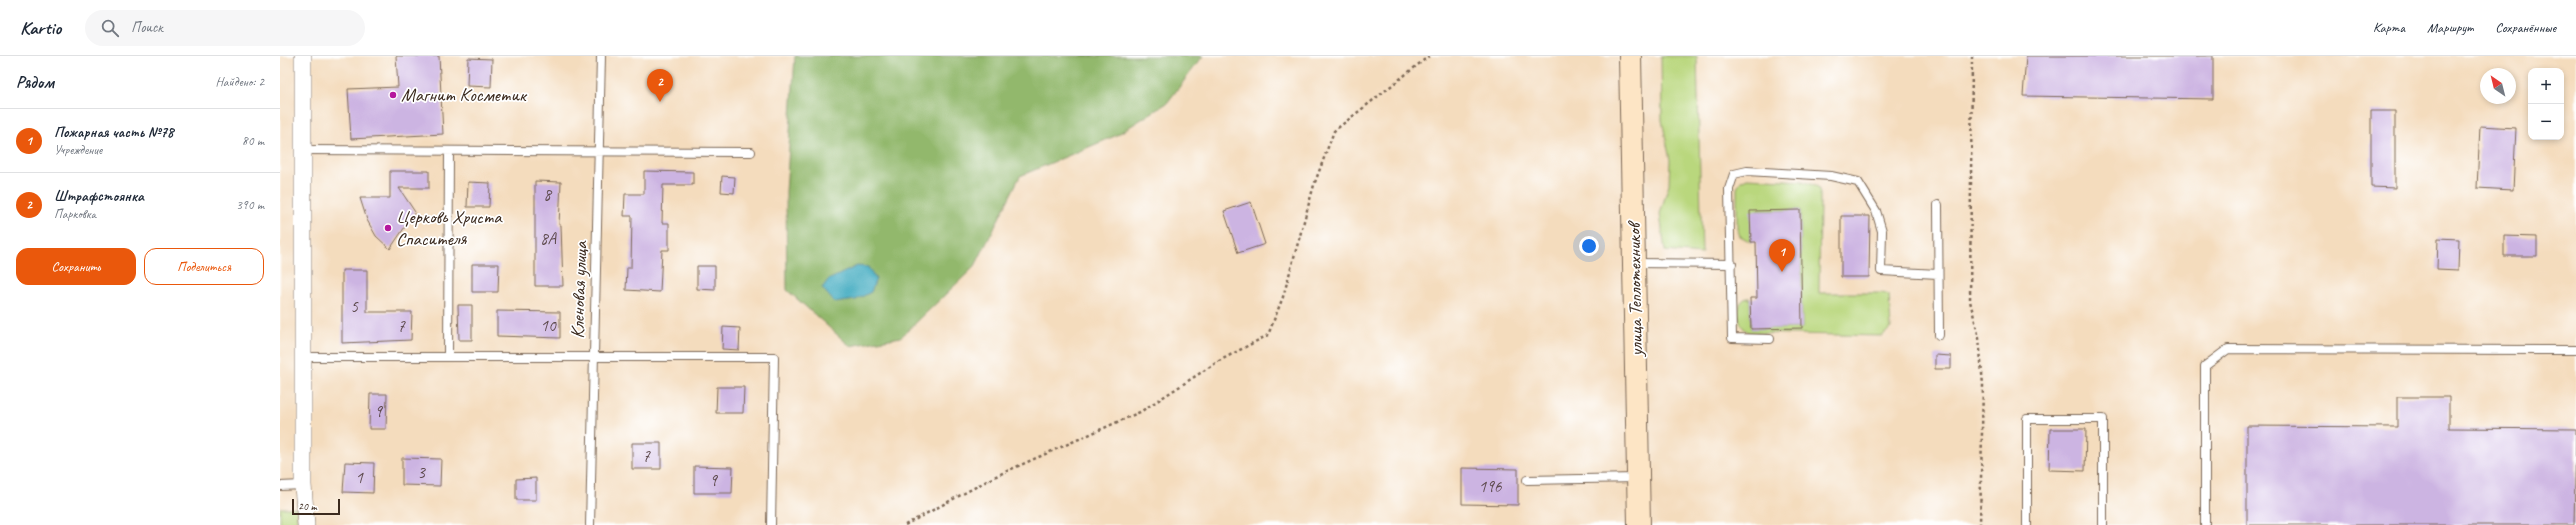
<!DOCTYPE html>
<html lang="ru">
<meta charset="utf-8">
<style>
body{margin:0;font-family:Caveat,sans-serif;background:#f6f6f7;color:#1f2937}
.controls{position:absolute;right:12px;top:12px;display:grid;overflow:hidden;border-radius:8px;box-shadow:0 2px 6px #0003}
.controls button{width:36px;height:36px;display:grid;place-items:center;padding:0;border:0;border-bottom:1px solid #e0e1e3;background:#fff;color:#1f2937;font:20px sans-serif}
.compass{position:absolute;left:2200px;top:12px;width:36px;height:36px;border-radius:50%;background:#fff;box-shadow:0 2px 6px #0003;rotate:325deg}
.scale{position:absolute;left:12px;bottom:10px;width:48px;box-sizing:border-box;padding-left:4px;border:2px solid #3b2a1e;border-top:0;font-size:11px;line-height:14px;white-space:nowrap;color:#3b2a1e;-webkit-text-stroke:3px #fff;paint-order:stroke}
.you{position:absolute;left:1309px;top:190px;width:14px;height:14px;margin:-10px;border:3px solid #fff;border-radius:50%;background:#1a73e8;box-shadow:0 0 0 6px #1a73e833}
.badge{display:grid;place-items:center;width:26px;height:26px;border-radius:50%;background:#ea580c;color:#fff;font-size:13px;font-weight:700}
.pin{position:absolute;translate:-50% -33px;filter:drop-shadow(0 1px 2px #0008)}
.pin::after{content:'';position:absolute;top:21px;width:14px;height:12px;background:inherit;clip-path:polygon(0 0,100% 0,50% 100%)}
.list{margin:0;padding:0;list-style:none}
h2{display:flex;justify-content:space-between;align-items:center;height:52px;margin:0;padding:0 16px;font-size:17px}
h2 small{font-size:13px;font-weight:400;color:#747a83}
.list li{display:grid;grid-template-columns:26px 1fr auto;gap:12px;align-items:center;box-sizing:border-box;height:64px;padding:0 16px;border-top:1px solid #e0e1e3}
.list b{display:block;font-size:15px;white-space:nowrap}
.list p{margin:0;font-size:13px;white-space:nowrap;color:#747a83}
.list em{font-size:13px;font-style:normal;color:#747a83}
.actions{display:flex;gap:8px;padding:12px 16px}
.actions a{flex:1;padding:9px 0;border:1px solid #ea580c;border-radius:12px;text-align:center;font-size:14px;color:#ea580c}
.actions .main{background:#ea580c;color:#fff}
.icon{flex:none;width:22px;height:22px;fill:none;stroke:currentColor;stroke-width:2;stroke-linecap:round;stroke-linejoin:round}
.map{position:relative;flex:none;width:2296px;height:469px;overflow:hidden}
header{display:flex;align-items:center;gap:24px;box-sizing:border-box;height:56px;padding:0 20px;background:#fff;border-bottom:1px solid #e0e1e3}
header strong{font-size:19px}
nav{display:flex;gap:22px;margin-inline-start:auto;font-size:14px}
.search{width:280px;height:36px;background:#f6f6f7;display:flex;align-items:center;gap:10px;box-sizing:border-box;padding:0 14px;border-radius:22px;color:#747a83;font-size:15px}
main{display:flex}
aside{flex:1;background:#fff}
.map>svg:first-child{display:block}
.green{fill:#b9d77d;stroke:#7a804e}
.forest{fill:#92b86c;stroke:#667145}
.water{fill:#41aac0;stroke:#3e6a6f}
.building{fill:#ccb4e2}
.lines{fill:none;stroke-linecap:round;stroke-linejoin:round}
.service-casing{stroke:#7c6856;stroke-width:10}
.minor-casing{stroke:#7c6856;stroke-width:18}
.secondary-casing{stroke:#7c6856;stroke-width:24}
.path{stroke:#7c6856;stroke-width:2.5;stroke-dasharray:3 3;stroke-linecap:butt}
.service{stroke:#fff;stroke-width:8}
.minor{stroke:#fff;stroke-width:17}
.secondary{stroke:#fde5c5;stroke-width:22}
.poi-dot{fill:#b5179e;stroke:#fff;stroke-width:1.5}
.labels{text-anchor:middle;dominant-baseline:central;stroke-width:3.5;stroke-linejoin:round;paint-order:stroke}
.number-label{font-size:17px;fill:#5f4c4f}
.poi-label{font-size:19px;fill:#3b2a1e;stroke:#fff;text-anchor:start}
.street-label{font-size:19px;fill:#3b2a1e;stroke:#fff}
</style>
<header>
<strong>Kartio</strong>
<div class="search"><svg class="icon" aria-label="search" viewBox="0 0 24 24"><circle cx="10" cy="10" r="6"/><path d="M15 15l6 6"/></svg>Поиск</div>
<nav><a>Карта</a><a>Маршрут</a><a>Сохранённые</a></nav>
</header>
<main>
<aside>
<h2>Рядом<small>Найдено: 2</small></h2>
<ul class="list">
<li><span class="badge">1</span><div><b>Пожарная часть №78</b><p>Учреждение</p></div><em>80 m</em></li>
<li><span class="badge">2</span><div><b>Штрафстоянка</b><p>Парковка</p></div><em>390 m</em></li>
</ul>
<div class="actions"><a class="main">Сохранить</a><a>Поделиться</a></div>
</aside>
<div class="map">
<svg width="2296" height="469" viewBox="0 0 2296 469">
<rect width="100%" height="100%" fill="#fff"/>
<filter id="ink" filterUnits="userSpaceOnUse"><feTurbulence type="fractalNoise" baseFrequency=".025" numOctaves="2"/><feDisplacementMap in="SourceGraphic" scale="8" xChannelSelector="R" yChannelSelector="G"/><feConvolveMatrix kernelMatrix="1 2 1 2 8 2 1 2 1" color-interpolation-filters="sRGB"/></filter>
<filter id="wash" filterUnits="userSpaceOnUse"><feTurbulence type="fractalNoise" baseFrequency=".012" numOctaves="4" result="noise"/><feDisplacementMap in="SourceGraphic" scale="16" xChannelSelector="R" yChannelSelector="G"/><feGaussianBlur stdDeviation="0.9" result="paint"/><feColorMatrix in="noise" values="0 0 0 0 0 0 0 0 0 0 0 0 0 0 0 0 0 1.4 0 .05"/><feComposite in="paint" operator="in"/></filter>
<g filter="url(#wash)">
<rect width="100%" height="100%" fill="#f4dcbd"/>
<path class="green" d="M1381 0H1417L1422 198 1385 195 1380 158 1389 128 1390 104 1382 64Z
M1467 122 1522 125 1538 131 1540 138 1539 237H1603L1609 239 1611 272 1602 280 1470 277C1455 271 1454 241 1470 242L1471 273 1522 272 1520 154 1471 155V186L1460 180 1457 172V132L1461 125Z
M0 452H17V469H0Z"/>
<path class="forest" d="M515 0H923L887 47 835 80 740 120 695 210 621 281 570 290 507 234 506 136Z"/>
<path class="water" d="M577 210 588 211 596 223 591 236 576 244 555 247 542 232 548 224Z"/>
<g id="blocks">
<path class="building" d="M116 0H159L163 78 71 83 68 33 118 31Z
M1746 0H1933V43L1743 40Z
M188 2 212 3 211 31 187 30Z
M2091 55H2115V132L2091 131Z
M2200 70 2236 72 2233 134 2197 132Z
M110 115H149V132H119L135 156 110 193 96 180 87 164 80 142H110Z
M364 115 413 116V129H383L382 167H389V194H382L380 236 346 234 347 212H351L352 160H344L345 138H364Z
M442 120 455 121 454 137 441 136Z
M255 125 281 126 279 169H281L283 230H255Z
M188 126 210 127 209 151H187Z
M971 146 985 188 958 197 944 155Z
M1520 154 1522 272 1471 273 1470 242H1477L1476 186H1471L1470 155Z
M1561 160H1590L1589 221H1561Z
M2224 180 2257 181V200H2224Z
M2158 182 2179 183 2178 214 2157 213Z
M192 208H219L218 236H192Z
M417 210H435V234L417 233Z
M62 214H87V256H132L131 284 62 287Z
M178 249H192V284H179Z
M217 255 280 256V282L217 280Z
M443 271 460 272 459 294 442 293Z
M1655 299 1671 300V313H1655Z
M437 331H464L463 357H436Z
M90 338H107L106 373H89Z
M2117 341H2169V372L2296 373 2294 469H1967V370L2117 371Z
M1770 373H1806L1805 415 1769 414Z
M352 387H381V413H352Z
M122 402 161 403 160 430 122 429Z
M65 406 94 407 93 437 63 436Z
M414 410 453 411 452 437H414Z
M1182 412 1238 413V449L1182 448Z
M256 422V444H236V423Z"/>
</g>
</g>
<g filter="url(#ink)">
<use href="#blocks" fill-opacity="0" stroke="#7c6856" stroke-width="1"/>
<g class="lines">
<defs>
<path id="service" d="M22 94 471 96
M1658 149 1659 279
M1355 207 1452 208
M1490 283 1452 282 1449 133 1454 118 1467 115 1551 120 1578 126 1596 155 1602 175 1601 215 1658 218
M168 300 169 95
M22 301H494L491 469
M1247 424 1358 422
M0 430 23 429
M310 469 321 0
M1747 469V363H1823V469
M1925 469V310L1948 293 2296 294"/>
<path id="minor" d="M23 0V429L26 469"/>
<path id="secondary" d="M1350 0 1359 469"/>
</defs>
<use href="#service" class="service-casing"/>
<use href="#minor" class="minor-casing"/>
<use href="#secondary" class="secondary-casing"/>
<path class="path" d="M1692 0 1690 245 1699 282 1703 329 1700 469
M625 469 718 419 860 356 939 305 988 279 1003 241 1034 129 1054 75 1149 0"/>
<use href="#service" class="service"/>
<use href="#minor" class="minor"/>
<use href="#secondary" class="secondary"/>
</g>
</g>
<g class="poi-dot">
<circle cx="113" cy="39" r="4"/>
<circle cx="108" cy="172" r="4"/>
</g>
<g class="labels">
<g class="number-label">
<text x="267" y="138">8</text>
<text x="268" y="182">8А</text>
<text x="74" y="250">5</text>
<text x="268" y="269">10</text>
<text x="121" y="270">7</text>
<text x="98" y="355">9</text>
<text x="366" y="400">7</text>
<text x="141" y="416">3</text>
<text x="79" y="421">1</text>
<text x="433" y="424">9</text>
<text x="1210" y="430">196</text>
</g>
<g class="poi-label">
<text x="121" y="39">Магнит Косметик</text>
<text x="116" y="161">Церковь Христа<tspan x="116" dy="22">Спасителя</tspan></text>
</g>
<g class="street-label">
<text transform="translate(299 234) rotate(-88)">Кленовая улица</text>
<text transform="translate(1355 234) rotate(-91)">улица Теплотехников</text>
</g>
</g>
</svg>
<div class="controls">
<button>+</button>
<button>−</button>
</div>
<svg class="compass" viewBox="-18 -18 36 36"><path d="M0-13l5 13h-10z" fill="#e53935"/><path d="M0 13l5-13h-10z" fill="#747a83"/></svg>
<div class="scale">20 m</div>
<div class="you"></div>
<div class="pin badge" style="left:1502px;top:216px">1</div>
<div class="pin badge" style="left:380px;top:46px">2</div>
</div>
</main>
